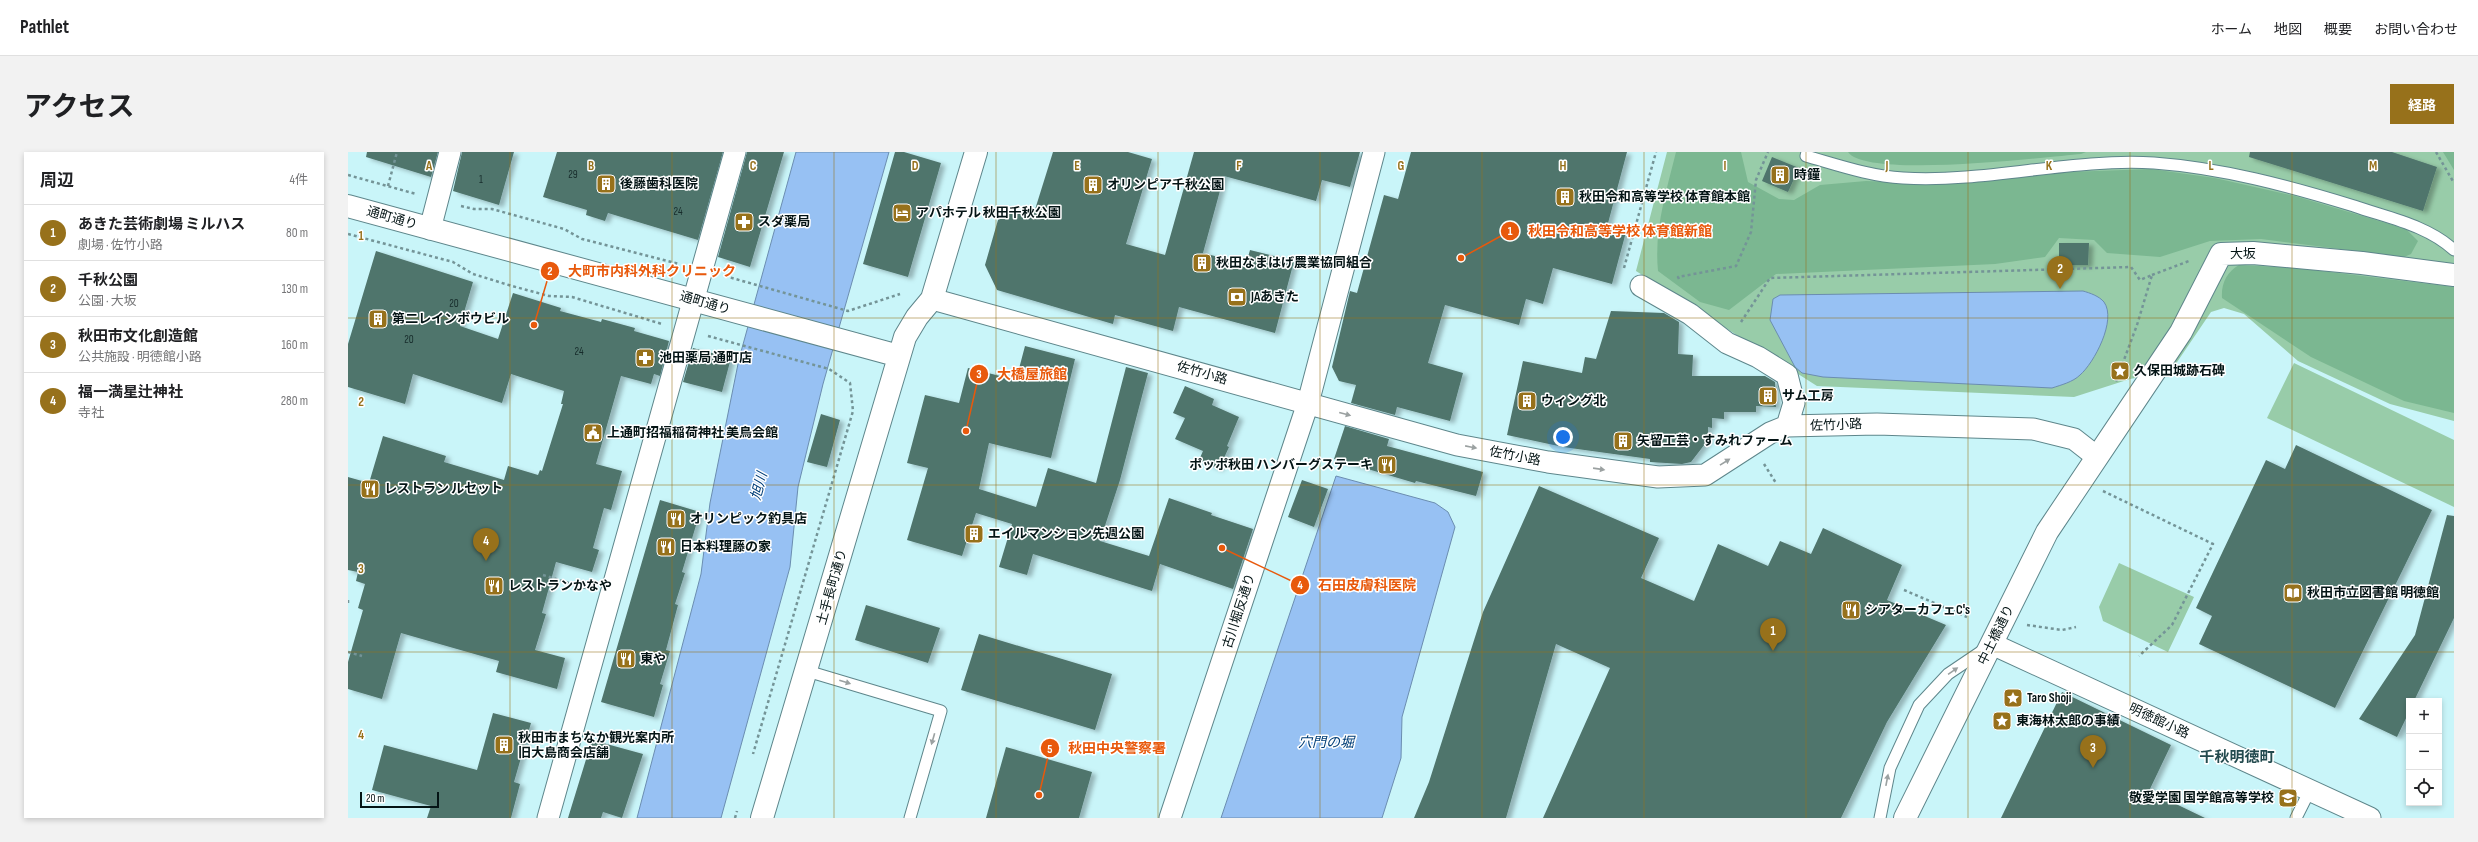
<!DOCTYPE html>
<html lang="ja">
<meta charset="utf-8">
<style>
body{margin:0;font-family:"Sofia Sans Condensed","Noto Sans JP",sans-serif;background:#f2f2f2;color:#202124}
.controls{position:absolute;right:12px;bottom:12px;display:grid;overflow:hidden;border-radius:0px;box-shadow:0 2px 6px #0003}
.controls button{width:36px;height:36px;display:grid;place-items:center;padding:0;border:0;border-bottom:1px solid #e0e0e0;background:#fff;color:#202124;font:20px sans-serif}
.scale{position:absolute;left:12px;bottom:10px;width:79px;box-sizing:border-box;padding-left:4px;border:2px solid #041415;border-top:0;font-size:11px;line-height:14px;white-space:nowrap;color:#041415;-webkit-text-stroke:3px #fff;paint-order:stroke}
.you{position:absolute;left:1215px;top:285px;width:14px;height:14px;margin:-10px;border:3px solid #fff;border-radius:50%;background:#1a73e8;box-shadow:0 0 0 6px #1a73e833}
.badge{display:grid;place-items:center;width:26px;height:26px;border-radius:50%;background:#97711b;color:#fff;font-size:13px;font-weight:700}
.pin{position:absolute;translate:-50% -33px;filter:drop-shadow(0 1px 2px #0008)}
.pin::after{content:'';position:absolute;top:21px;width:14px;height:12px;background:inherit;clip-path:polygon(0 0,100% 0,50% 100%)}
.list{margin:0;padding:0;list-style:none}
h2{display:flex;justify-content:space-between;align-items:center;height:52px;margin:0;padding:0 16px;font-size:17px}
h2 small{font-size:13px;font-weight:400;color:#757577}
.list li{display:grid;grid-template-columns:26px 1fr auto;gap:12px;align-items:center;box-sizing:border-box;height:56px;padding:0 16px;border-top:1px solid #e0e0e0}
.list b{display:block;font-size:15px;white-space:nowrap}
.list p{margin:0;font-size:13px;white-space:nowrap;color:#757577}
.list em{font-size:13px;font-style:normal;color:#757577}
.icon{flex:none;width:22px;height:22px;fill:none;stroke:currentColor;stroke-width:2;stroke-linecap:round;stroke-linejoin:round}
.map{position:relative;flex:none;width:2106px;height:666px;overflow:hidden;border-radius:0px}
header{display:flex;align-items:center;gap:24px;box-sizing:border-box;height:56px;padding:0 20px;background:#fff;border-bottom:1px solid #e0e0e0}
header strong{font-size:19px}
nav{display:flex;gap:22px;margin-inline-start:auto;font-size:14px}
.intro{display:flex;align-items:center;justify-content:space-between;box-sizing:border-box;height:96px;padding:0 24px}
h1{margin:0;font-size:28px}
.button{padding:10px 18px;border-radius:0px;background:#97711b;color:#fff;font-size:14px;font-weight:700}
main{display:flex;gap:24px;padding:0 24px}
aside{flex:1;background:#fff;border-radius:0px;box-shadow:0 2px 6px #0003}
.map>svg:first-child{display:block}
.green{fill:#98cca9}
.forest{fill:#7bb791}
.water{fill:#97c1f3;stroke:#6b8db0}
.building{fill:#4f746c;filter:url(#shadow)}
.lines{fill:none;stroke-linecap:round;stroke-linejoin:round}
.lane-casing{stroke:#5e868b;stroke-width:13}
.street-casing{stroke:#5e868b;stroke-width:23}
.secondary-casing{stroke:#5e868b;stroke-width:24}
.path{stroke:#749497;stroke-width:2.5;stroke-dasharray:3 3;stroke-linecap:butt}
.lane{stroke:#fff;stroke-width:11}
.street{stroke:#fff;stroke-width:21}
.secondary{stroke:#fff;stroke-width:22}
.oneway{fill:#9ba1a1}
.grid{fill:none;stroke:#97711b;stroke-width:1;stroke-opacity:0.55}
.labels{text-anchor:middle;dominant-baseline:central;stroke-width:3;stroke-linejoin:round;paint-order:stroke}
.number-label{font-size:11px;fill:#172c2b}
.poi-label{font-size:13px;font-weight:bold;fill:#041415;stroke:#fff;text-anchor:start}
.street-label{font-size:13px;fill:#041415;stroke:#fff}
.water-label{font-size:14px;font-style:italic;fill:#003e77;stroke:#fff}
.quarter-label{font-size:15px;font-weight:bold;fill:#234a4e;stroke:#fff}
.grid-label{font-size:13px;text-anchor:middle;font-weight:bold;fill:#97711b;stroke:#fff;stroke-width:3;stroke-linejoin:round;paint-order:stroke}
.leader{fill:none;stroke:#e8590c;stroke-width:1.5}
.callout-dot{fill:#e8590c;stroke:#fff;stroke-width:1.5}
.mark-label{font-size:12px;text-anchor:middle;font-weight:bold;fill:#fff}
.callout-label{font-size:14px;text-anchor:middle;font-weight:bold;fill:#e8590c;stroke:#fff;stroke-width:3;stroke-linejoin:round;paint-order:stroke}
</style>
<header>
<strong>Pathlet</strong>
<nav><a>ホーム</a><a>地図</a><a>概要</a><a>お問い合わせ</a></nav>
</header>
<div class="intro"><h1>アクセス</h1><a class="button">経路</a></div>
<main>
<aside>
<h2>周辺<small>4件</small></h2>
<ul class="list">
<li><span class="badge">1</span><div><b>あきた芸術劇場 ミルハス</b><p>劇場 · 佐竹小路</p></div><em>80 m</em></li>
<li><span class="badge">2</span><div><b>千秋公園</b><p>公園 · 大坂</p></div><em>130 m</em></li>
<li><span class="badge">3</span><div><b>秋田市文化創造館</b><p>公共施設 · 明徳館小路</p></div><em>160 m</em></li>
<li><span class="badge">4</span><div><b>福一満星辻神社</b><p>寺社</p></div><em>280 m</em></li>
</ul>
</aside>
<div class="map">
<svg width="2106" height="666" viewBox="0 0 2106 666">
<defs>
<filter id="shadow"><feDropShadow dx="4.5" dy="2.5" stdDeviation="2" flood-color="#0004"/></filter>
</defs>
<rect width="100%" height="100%" fill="#c9f5f9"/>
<path class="green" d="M1319 0H2106V269L2042 252 1950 209 1896 162 1876 156 1863 160 1823 219 1782 227 1726 245 1469 234 1288 119Z
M1946 211 2106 288V355L1919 266Z
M1771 411 1846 445 1820 500 1755 469 1751 455Z"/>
<path class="forest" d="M1328 0H1393L1400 30 1431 47 1446 48 1472 33 1518 29 1606 32 1692 21 1803 17 1867 26 1947 44 2058 77 2070 89 2063 102 2056 105 1913 87 1862 89 1812 105 1759 101 1746 88 1711 86 1697 105 1647 112 1428 122 1381 158 1352 150 1310 119C1306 78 1318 40 1328 0Z
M1500 0H1738L1733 2C1697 5 1518 27 1500 0Z
M2095 0H2106V18Z
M1891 113 1948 116 2106 135V261L2056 249 1963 205 1874 146C1873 131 1879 120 1891 113Z"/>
<path class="water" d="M448 0H541L475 232 450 335 442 415 373 666H289L353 422 362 351 391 207Z
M1735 139C1742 141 1751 144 1756 150 1769 168 1746 211 1732 223 1725 230 1713 233 1704 236L1475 225 1454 221 1447 215 1422 168 1425 147 1432 143Z
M988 324 1087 351 1100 360 1107 375 1054 565 1053 606 1034 666H873Z"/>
<path class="building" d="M19 0H90L83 25 18 5Z
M114 0H166L151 53 105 39Z
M209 0H375L350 88 260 61 257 69 238 63 239 58 195 45Z
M399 0H436L402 115 370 105Z
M547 0H556L593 11 560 125 515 112Z
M705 0H780L804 7 778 92 817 103 846 0H1012L1002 35 974 28 968 49 876 24 855 101 898 112 902 98 946 109 927 181 831 155 825 179 767 163 765 172 649 138 637 113 654 54 685 64Z
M1063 0H1279L1259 75 1278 80 1264 132 1205 116 1195 152 1178 147 1171 173 1097 153 1080 211 1115 221 1102 269 1049 255 1047 263 1003 251 1008 233 991 229 984 215 1002 139 1009 141 1036 43 1050 47Z
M1902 0H2044L2089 15 2075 59 1901 5Z
M1424 5 1451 16 1440 40 1414 29Z
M1711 91H1741L1740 113H1711Z
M28 99 125 130 112 174 150 187 165 141 213 156 212 159 253 170 254 167 287 176 286 179 321 189 312 224 306 222 303 232 273 224 248 312 274 319 263 358 256 356 245 396 251 398 244 420 208 410 194 461 198 462 187 498 217 506 209 537 148 520 151 509 53 481 34 547 0 537V510L15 458 10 456 17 432 8 429 10 420 0 418V325L21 331 35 284 98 304 96 310 156 328 160 314 190 323 192 318 194 319 215 252H213L216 239 163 222 154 251 65 222 57 252 0 235V192Z
M1263 159 1316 161 1331 170 1330 202 1345 203 1344 224H1417L1427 230 1428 255 1408 254V260H1376V267L1364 266V276L1360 275V288L1343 310 1334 312 1302 310V307L1215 295 1159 283 1175 209 1234 221 1237 205 1248 207Z
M677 194 727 207 703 306 641 291 631 337 688 355 700 316 748 331 778 215 800 221 772 328 752 389 801 404 821 346 864 361 863 363 905 377 885 437 812 412 804 439 685 402 679 423 651 415 664 372 628 361 614 404 559 388 580 316 559 311 577 243 611 251 620 216 668 228Z
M345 196 383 206 374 240 335 230Z
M837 234 866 247 864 253 891 265 879 294 881 295 871 317 851 308 855 299 827 287 837 266 825 261Z
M473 262 492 268 479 315 459 310Z
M997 274 1041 287 1039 294 1135 320 1128 344 1068 329 1067 331 986 307Z
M1948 293 2084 358 1987 556 1851 492 1864 464 1848 456 1918 308 1937 317Z
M954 328 980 337 966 375 940 365Z
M1191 334 1311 386 1293 426 1346 449 1370 392 1420 414 1432 389 1463 402 1475 376 1554 413 1539 448 1598 473 1539 570 1493 666H1195L1262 516 1208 492 1158 666H1066L1081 630 1135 460Z
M312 348 352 360 334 420 337 421 327 452 330 453 318 498 322 499 312 532 315 533 306 565 253 550Z
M2099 363 2106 364V466L2066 549H2061V560L2049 585 2011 567 2067 483Z
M518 453 592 476 580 511 507 488Z
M631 482 764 522 747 578 613 538Z
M1714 540 1823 593 1801 639 1857 666H1653Z
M145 561 183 571 166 630 172 632 163 666H79L83 654 24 638 36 593 129 618Z
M244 588 295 602 274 666 255 660 253 666H220Z
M658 595 744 620 731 666H638Z"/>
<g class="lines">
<defs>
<path id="lane" d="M1459 0 1458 4C1490 13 1521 24 1555 26 1639 31 1722 6 1806 11 1874 16 1941 34 2006 54 2040 66 2079 73 2106 98
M459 519 593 559 562 666
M1532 666 1542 616 1571 553 1600 522 1637 497
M1948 666 1962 638"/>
<path id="street" d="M82 77 102 0
M1293 134 1342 162 1379 191 1410 205 1439 223 1446 251 1439 274
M584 147 1109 293 1200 310 1310 325 1357 323 1422 281 1439 274 1529 272 1685 277 1726 287 1749 305
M1644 492 2022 666
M200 666 387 0
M822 666 960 251 1026 0"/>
<path id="secondary" d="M0 54 551 204
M414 666 557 185 569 165 584 147 628 0
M1557 666 1699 380 1833 180 1873 102 1905 101 2014 111 2106 123"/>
</defs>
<use href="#lane" class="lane-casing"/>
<use href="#street" class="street-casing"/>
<use href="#secondary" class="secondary-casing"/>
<path class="path" d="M2088 0 2106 31
M0 23 68 42
M40 34 49 0
M113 54 126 57H144L216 77 234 87 331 112
M0 82 105 110 125 122 164 134 201 144 224 145 314 172
M1276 116 1308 0
M1804 123 1841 109
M377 124 500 159 552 142
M1331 127 1330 125 1388 114 1403 80 1408 28 1420 0
M1393 170 1422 126 1783 115 1792 128 1804 123 1789 173 1767 232
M360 184 481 217 502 231 505 259 405 602
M1416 312 1428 331
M1755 339 1865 392 1824 473 1791 504
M195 423 241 437
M1556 438 1619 465
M0 448V454
M1679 473 1714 478 1728 475
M0 500 14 504
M387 666 389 659"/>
<use href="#lane" class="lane"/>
<use href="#street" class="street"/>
<use href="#secondary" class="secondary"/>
</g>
<defs><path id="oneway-solid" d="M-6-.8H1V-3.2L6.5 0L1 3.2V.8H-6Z"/></defs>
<g class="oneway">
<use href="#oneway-solid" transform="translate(997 262) rotate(15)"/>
<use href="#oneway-solid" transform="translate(1123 295) rotate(11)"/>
<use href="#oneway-solid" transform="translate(1377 310) rotate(-32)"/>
<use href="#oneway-solid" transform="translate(1251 317) rotate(8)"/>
<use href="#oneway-solid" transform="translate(1605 519) rotate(-35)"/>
<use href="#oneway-solid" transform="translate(497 530) rotate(17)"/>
<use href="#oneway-solid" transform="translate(585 587) rotate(106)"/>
<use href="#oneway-solid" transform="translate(1539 628) rotate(-79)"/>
</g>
<path class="grid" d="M162 0V666M324 0V666M486 0V666M648 0V666M810 0V666M972 0V666M1134 0V666M1296 0V666M1458 0V666M1620 0V666M1782 0V666M1944 0V666M0 166H2106M0 333H2106M0 500H2106"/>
<defs>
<symbol id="building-square" viewBox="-11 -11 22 22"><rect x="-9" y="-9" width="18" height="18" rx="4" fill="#97711b" stroke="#fff"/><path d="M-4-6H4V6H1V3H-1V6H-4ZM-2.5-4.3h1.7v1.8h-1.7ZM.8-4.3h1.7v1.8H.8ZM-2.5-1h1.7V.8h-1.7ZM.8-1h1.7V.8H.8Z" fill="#fff"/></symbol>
<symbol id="hotel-square" viewBox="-11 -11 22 22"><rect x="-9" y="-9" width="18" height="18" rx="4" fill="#97711b" stroke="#fff"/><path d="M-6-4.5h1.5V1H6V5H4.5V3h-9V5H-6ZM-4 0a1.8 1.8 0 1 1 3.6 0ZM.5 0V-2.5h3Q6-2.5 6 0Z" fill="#fff"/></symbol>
<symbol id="pharmacy-square" viewBox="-11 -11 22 22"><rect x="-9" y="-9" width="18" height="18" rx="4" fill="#97711b" stroke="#fff"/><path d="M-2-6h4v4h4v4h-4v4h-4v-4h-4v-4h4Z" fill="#fff"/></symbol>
<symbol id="bank-square" viewBox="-11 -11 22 22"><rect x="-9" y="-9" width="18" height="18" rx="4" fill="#97711b" stroke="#fff"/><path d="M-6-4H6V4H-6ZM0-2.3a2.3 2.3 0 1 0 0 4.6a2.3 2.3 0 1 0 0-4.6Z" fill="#fff"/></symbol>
<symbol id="sight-square" viewBox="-11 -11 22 22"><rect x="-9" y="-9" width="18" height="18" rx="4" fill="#97711b" stroke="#fff"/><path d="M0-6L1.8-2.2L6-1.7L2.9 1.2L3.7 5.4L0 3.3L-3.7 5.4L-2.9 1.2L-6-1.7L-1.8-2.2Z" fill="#fff"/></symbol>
<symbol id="civic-square" viewBox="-11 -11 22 22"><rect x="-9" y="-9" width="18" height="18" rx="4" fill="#97711b" stroke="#fff"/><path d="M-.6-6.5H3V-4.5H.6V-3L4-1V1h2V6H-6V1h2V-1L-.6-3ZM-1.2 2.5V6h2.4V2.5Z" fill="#fff"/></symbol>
<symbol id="restaurant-square" viewBox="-11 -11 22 22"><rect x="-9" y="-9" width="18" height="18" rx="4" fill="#97711b" stroke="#fff"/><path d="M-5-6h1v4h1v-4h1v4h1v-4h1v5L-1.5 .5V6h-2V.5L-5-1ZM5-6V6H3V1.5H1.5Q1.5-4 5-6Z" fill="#fff"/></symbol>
<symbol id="library-square" viewBox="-11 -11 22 22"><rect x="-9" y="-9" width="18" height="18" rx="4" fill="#97711b" stroke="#fff"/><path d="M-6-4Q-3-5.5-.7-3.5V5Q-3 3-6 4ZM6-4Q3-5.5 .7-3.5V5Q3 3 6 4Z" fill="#fff"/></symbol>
<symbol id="school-square" viewBox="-11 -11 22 22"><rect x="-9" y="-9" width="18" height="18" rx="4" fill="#97711b" stroke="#fff"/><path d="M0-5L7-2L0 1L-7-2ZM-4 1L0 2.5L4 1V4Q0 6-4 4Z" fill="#fff"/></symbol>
</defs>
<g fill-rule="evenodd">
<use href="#building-square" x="1421" y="12" width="22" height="22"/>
<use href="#building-square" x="247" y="21" width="22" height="22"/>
<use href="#building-square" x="734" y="22" width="22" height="22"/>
<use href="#building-square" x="1206" y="34" width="22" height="22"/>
<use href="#hotel-square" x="543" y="50" width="22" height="22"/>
<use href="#pharmacy-square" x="385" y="59" width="22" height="22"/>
<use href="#building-square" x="843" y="100" width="22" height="22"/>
<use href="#bank-square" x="878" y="134" width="22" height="22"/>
<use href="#building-square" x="19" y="156" width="22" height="22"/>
<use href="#pharmacy-square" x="286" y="195" width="22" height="22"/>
<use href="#sight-square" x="1761" y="208" width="22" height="22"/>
<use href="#building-square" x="1409" y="233" width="22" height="22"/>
<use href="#building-square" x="1168" y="238" width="22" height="22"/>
<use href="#civic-square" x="234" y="270" width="22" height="22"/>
<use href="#building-square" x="1264" y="278" width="22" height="22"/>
<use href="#restaurant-square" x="1028" y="302" width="22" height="22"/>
<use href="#restaurant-square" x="11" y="326" width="22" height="22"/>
<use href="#restaurant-square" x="317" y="356" width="22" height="22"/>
<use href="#building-square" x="615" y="371" width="22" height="22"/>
<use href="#restaurant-square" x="307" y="384" width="22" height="22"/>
<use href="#restaurant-square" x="135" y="423" width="22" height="22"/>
<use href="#library-square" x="1934" y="430" width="22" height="22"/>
<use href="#restaurant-square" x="1492" y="447" width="22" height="22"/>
<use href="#restaurant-square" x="267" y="496" width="22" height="22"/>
<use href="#sight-square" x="1654" y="535" width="22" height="22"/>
<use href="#sight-square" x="1643" y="558" width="22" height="22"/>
<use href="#building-square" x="145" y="582" width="22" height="22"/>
<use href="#school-square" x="1929" y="635" width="22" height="22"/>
</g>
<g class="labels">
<g class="number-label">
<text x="225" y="22">29</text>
<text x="133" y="27">1</text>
<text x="330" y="59">24</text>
<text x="106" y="151">20</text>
<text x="61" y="187">20</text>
<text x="231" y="199">24</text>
</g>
<g class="poi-label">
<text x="1446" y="23">時鐘</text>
<text x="272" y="32">後藤歯科医院</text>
<text x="759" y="33">オリンピア千秋公園</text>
<text x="1231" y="45">秋田令和高等学校 体育館本館</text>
<text x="568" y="61">アパホテル 秋田千秋公園</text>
<text x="410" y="70">スダ薬局</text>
<text x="868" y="111">秋田なまはげ農業協同組合</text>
<text x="903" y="145">JAあきた</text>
<text x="44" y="167">第二レインボウビル</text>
<text x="311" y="206">池田薬局 通町店</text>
<text x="1786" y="219">久保田城跡石碑</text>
<text x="1434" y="244">サム工房</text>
<text x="1193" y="249">ウィング北</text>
<text x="259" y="281">上通町招福稲荷神社 美鳥会館</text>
<text x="1289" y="289">矢留工芸・すみれファーム</text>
<text x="1025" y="313" text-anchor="end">ポッポ秋田 ハンバーグステーキ</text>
<text x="36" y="337">レストラン ルセット</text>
<text x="342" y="367">オリンピック釣具店</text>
<text x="640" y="382">エイルマンション先週公園</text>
<text x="332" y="395">日本料理藤の家</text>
<text x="160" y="434">レストランかなや</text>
<text x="1959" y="441">秋田市立図書館 明徳館</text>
<text x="1517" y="458">シアターカフェC's</text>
<text x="292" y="507">東や</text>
<text x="1679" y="546">Taro Shoji</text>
<text x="1668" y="569">東海林太郎の事績</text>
<text x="170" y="586">秋田市まちなか観光案内所<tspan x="170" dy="15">旧大島商会店舗</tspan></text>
<text x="1926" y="646" text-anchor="end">敬愛学園 国学館高等学校</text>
</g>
<g class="street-label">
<text transform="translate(44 66) rotate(16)">通町通り</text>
<text x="1895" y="102">大坂</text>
<text transform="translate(357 151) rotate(16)">通町通り</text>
<text transform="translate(854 221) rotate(16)">佐竹小路</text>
<text transform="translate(1488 273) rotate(-2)">佐竹小路</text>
<text transform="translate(1167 304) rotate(11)">佐竹小路</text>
<text transform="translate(484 435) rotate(-74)">土手長町通り</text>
<text transform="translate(891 459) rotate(-72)">古川堀反通り</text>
<text transform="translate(1648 483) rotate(-64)">中土橋通り</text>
<text transform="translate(1811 569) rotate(25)">明徳館小路</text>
</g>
<g class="water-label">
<text transform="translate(411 334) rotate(-75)">旭川</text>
<text x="978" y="590">穴門の堀</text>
</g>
<g class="quarter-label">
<text x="1889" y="605">千秋明徳町</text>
</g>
</g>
<g class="grid-label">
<text x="81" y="18">A</text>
<text x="243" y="18">B</text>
<text x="405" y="18">C</text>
<text x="567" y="18">D</text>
<text x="729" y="18">E</text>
<text x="891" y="18">F</text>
<text x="1053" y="18">G</text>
<text x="1215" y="18">H</text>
<text x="1377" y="18">I</text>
<text x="1539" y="18">J</text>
<text x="1701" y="18">K</text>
<text x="1863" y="18">L</text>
<text x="2025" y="18">M</text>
<text x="13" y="88">1</text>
<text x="13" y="254">2</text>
<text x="13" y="421">3</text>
<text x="13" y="587">4</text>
</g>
<path class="leader" d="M1113 106L1162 79M186 173L202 119M618 279L631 222M874 396L952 433M691 643L702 596"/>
<g class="callout-dot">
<circle cx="1113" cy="106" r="4"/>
<circle cx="186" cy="173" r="4"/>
<circle cx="618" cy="279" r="4"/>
<circle cx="874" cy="396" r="4"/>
<circle cx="691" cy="643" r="4"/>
<circle cx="1162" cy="79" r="10"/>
<circle cx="202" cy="119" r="10"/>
<circle cx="631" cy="222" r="10"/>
<circle cx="952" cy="433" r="10"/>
<circle cx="702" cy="596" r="10"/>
</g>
<g class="mark-label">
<text x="1162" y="83">1</text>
<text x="202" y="123">2</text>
<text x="631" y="226">3</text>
<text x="952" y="437">4</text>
<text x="702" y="601">5</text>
</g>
<g class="callout-label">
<text x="1272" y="84">秋田令和高等学校 体育館新館</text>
<text x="304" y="124">大町市内科外科クリニック</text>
<text x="684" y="227">大橋屋旅館</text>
<text x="1019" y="438">石田皮膚科医院</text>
<text x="769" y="601">秋田中央警察署</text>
</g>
</svg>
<div class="controls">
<button>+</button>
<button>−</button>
<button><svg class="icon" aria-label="locate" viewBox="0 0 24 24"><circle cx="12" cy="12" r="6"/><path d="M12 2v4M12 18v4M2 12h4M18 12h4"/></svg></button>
</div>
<div class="scale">20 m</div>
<div class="you"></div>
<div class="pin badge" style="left:1425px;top:499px">1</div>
<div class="pin badge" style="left:1712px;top:137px">2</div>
<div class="pin badge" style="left:1745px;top:616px">3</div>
<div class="pin badge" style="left:138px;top:409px">4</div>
</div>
</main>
